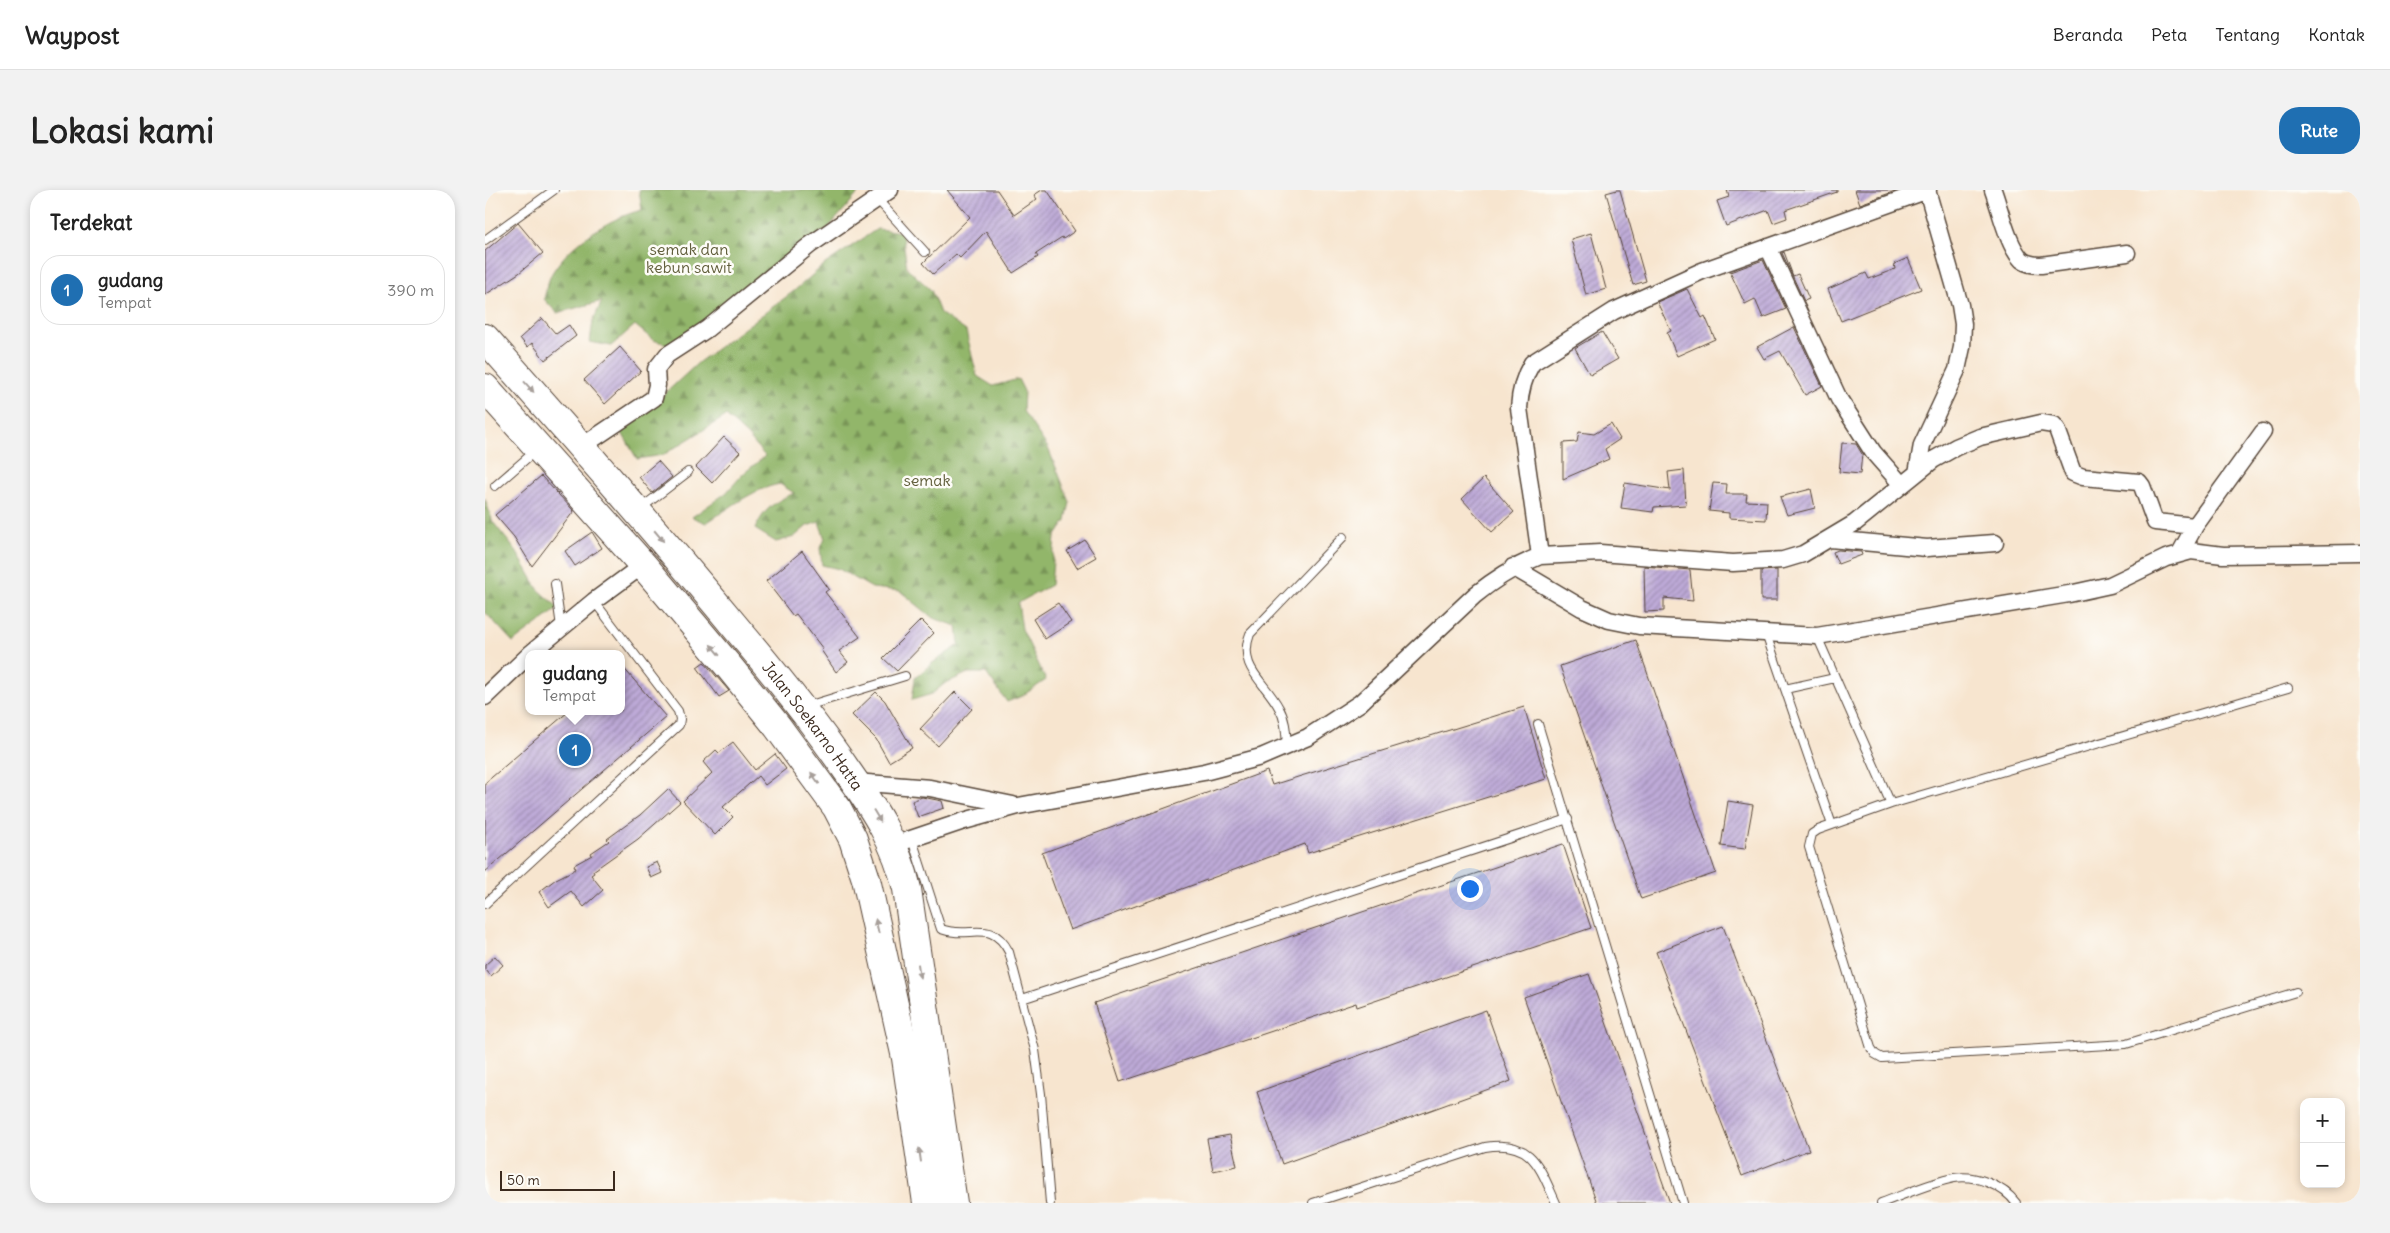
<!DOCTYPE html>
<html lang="id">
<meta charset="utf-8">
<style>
body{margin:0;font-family:Delius,sans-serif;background:#f2f2f2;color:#222}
.controls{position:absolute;right:15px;bottom:15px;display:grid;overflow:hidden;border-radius:10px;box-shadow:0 2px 8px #0003}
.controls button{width:45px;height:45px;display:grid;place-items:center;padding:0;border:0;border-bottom:1px solid #e0e0e0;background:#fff;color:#222;font:25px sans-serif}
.scale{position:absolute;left:15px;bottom:12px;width:115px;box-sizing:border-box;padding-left:5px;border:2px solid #3b2a1e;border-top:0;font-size:14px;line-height:18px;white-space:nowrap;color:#3b2a1e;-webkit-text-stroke:4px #fdfcf7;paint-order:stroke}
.you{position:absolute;left:984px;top:698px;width:18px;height:18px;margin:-12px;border:4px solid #fff;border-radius:50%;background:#1a73e8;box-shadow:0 0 0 8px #1a73e833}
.badge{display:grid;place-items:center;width:32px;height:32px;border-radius:50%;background:#1f6fb2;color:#fff;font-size:16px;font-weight:700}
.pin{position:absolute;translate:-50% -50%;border:2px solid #fff;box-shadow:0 1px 5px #0006}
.popup{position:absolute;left:40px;top:460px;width:100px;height:65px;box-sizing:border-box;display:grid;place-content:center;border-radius:10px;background:#fff;filter:drop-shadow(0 1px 4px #0005);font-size:16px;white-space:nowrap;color:#767676}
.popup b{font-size:19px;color:#222}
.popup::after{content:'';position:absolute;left:50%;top:100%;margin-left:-10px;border:10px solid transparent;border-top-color:#fff}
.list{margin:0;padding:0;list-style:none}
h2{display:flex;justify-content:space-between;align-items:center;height:65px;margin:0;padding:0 20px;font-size:21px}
h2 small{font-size:16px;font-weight:400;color:#767676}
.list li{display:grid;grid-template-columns:32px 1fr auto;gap:15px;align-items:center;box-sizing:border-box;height:70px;margin:0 10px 10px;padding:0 10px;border:1px solid #e0e0e0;border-radius:20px}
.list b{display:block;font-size:19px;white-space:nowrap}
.list p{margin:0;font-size:16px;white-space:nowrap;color:#767676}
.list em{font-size:16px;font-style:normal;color:#767676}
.map{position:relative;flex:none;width:1875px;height:1013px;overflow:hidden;border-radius:20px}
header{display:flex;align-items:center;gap:30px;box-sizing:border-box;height:70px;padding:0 25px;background:#fff;border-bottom:1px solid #e0e0e0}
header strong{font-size:24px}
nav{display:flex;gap:28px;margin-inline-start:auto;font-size:18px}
.intro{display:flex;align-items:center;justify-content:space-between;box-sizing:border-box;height:120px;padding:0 30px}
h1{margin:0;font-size:35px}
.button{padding:12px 22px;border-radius:20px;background:#1f6fb2;color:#fff;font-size:18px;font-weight:700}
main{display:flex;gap:30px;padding:0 30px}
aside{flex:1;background:#fff;border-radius:20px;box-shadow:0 2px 8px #0003}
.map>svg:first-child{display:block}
.forest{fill:url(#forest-firs);stroke:#667044}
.building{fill:url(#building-hatch)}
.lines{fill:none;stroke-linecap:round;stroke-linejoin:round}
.lane-casing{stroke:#574639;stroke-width:10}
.street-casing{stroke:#574639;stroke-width:19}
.highway-casing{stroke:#574639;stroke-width:30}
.lane{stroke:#fff;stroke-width:8}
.street{stroke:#fff;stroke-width:16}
.highway{stroke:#fff;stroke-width:28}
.oneway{fill:#a79f9a}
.labels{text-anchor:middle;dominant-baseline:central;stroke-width:5;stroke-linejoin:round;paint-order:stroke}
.park-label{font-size:16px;fill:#605d3a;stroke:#fdfcf7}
.street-label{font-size:16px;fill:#3b2a1e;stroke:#fdfcf7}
</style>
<header>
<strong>Waypost</strong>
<nav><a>Beranda</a><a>Peta</a><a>Tentang</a><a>Kontak</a></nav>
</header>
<div class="intro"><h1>Lokasi kami</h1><a class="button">Rute</a></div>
<main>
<aside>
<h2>Terdekat<small></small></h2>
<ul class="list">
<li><span class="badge">1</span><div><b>gudang</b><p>Tempat</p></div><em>390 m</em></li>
</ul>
</aside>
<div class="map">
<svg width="1875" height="1013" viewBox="0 0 1875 1013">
<defs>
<pattern id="forest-firs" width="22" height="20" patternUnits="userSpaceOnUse" patternTransform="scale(1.25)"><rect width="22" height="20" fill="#92b66b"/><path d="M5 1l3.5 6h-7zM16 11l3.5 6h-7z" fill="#789457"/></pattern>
<pattern id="building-hatch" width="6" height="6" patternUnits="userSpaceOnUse" patternTransform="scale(1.25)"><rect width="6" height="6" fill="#beaad8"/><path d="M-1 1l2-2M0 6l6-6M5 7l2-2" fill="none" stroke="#9c8baf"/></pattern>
</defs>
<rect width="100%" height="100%" fill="#fdfcf7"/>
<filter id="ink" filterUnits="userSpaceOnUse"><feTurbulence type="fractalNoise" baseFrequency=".02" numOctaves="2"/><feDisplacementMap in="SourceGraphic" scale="10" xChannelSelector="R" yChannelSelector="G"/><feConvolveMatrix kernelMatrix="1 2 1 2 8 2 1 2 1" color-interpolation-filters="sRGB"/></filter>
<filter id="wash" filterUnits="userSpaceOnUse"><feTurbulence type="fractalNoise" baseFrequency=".0096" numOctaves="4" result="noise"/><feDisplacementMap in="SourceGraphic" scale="20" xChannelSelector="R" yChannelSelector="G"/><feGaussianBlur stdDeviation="1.12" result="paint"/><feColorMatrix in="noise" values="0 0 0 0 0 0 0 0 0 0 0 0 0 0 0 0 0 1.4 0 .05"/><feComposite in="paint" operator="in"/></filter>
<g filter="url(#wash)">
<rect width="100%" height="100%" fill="#f7e5cf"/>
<path class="forest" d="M154 0H376L345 36 196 158 168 150 150 135 126 156 105 152 108 131 117 111 72 123 59 109C61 101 63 90 67 83 85 53 124 28 157 20Z
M392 39 417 42 422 78 446 100 455 123 481 141 492 186 508 196 533 189 539 201 538 221 563 258 585 312 581 331 570 347 566 395 533 413 537 439 561 490 537 506 522 512 501 483H483L459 494 447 504 427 510 430 488 446 474 474 455 472 436 448 428 415 401 387 398 354 379 337 375 335 358 340 349 334 332 322 336 309 347 291 352 270 339C280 318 288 313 309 303L295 294C267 299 245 318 221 333L207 327 241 303 258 284 280 266 262 245 241 226 178 265 152 269 137 243 214 172 309 101 340 74Z
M0 309 8 332 31 361 53 399 74 418 28 452 0 422Z"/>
<g id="blocks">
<path class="building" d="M462 0H512L529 25 552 9 549 5 557 0H562L590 41 578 49 577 47 551 64 553 67 528 83 501 41 475 68 471 64 448 84 438 73 485 27Z
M1132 0H1135L1161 91 1148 95 1121 3Z
M1242 0H1352V2L1300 20 1302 28 1288 33 1283 20 1241 36 1232 11 1244 7Z
M1370 0H1413L1375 14Z
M33 33 58 63 34 83 0 105V61Z
M1106 43 1121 99 1101 105 1086 49Z
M1299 62 1308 86 1313 84 1324 109 1319 111 1297 63Z
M1423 68 1436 99 1356 131 1343 99 1381 83 1384 89 1410 79 1409 74Z
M1278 70 1301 119 1278 128 1270 109 1260 114 1245 82Z
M1202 99 1217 128 1220 126 1230 149 1192 166 1182 143 1186 141 1172 112Z
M57 128 71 144 84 135 91 146 60 170 47 153 42 157 35 148Z
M1309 137 1337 196 1320 205 1295 161 1279 169 1272 157Z
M1117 142 1133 169 1105 185 1090 158Z
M135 157 156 181 120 214 99 190Z
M1126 234 1135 249 1120 259 1124 269 1078 289V253L1092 252 1094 242 1109 244Z
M239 247 255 262 227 293 211 277Z
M1357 253 1371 254 1377 264 1375 284 1354 282Z
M173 271 187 287 167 303 154 287Z
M1199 280 1201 315 1169 317 1168 322 1136 318 1140 293 1185 300 1183 282Z
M56 286 89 321 47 376 29 347 10 325Z
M999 288 1029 322 1007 342 977 309Z
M1228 293 1242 294 1241 304H1262L1261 311 1282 312 1281 330 1244 328V323L1224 321Z
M1326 299 1330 318 1302 325 1295 307Z
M107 342 117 358 90 376 80 361Z
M600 350 611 367 592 378 582 361Z
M1353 360 1376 362 1377 365 1353 374 1348 362Z
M317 361 344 399 340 402 375 447 354 461 363 472 351 482 336 460 338 459 311 424 308 426 281 391Z
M1159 376 1205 380 1208 411 1179 408V421L1160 422Z
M1292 380V410H1276V381Z
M573 413 586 432 560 449 548 429Z
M436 430 449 443 412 481 398 468Z
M1151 450 1231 683 1156 709 1075 476Z
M219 472 244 501 234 507 212 477Z
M136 475 181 527 0 682V593L84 521H136Z
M391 502 400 511 427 558 404 572 391 549 367 525Z
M470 502 487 519 453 556 435 539Z
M1039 517 1061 589 823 663 820 654 585 740 557 663 782 581 787 595Z
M248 552 270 580 290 564 301 579 280 595 273 586 238 617 248 627 230 645 198 611 227 583 218 572 231 560 234 563Z
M183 599 195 612 153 649 108 681 109 683 106 685 118 700 99 717 86 701 64 717 54 702 71 689 91 679 89 675 107 665 106 663 124 651 122 649 155 625Z
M437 607 457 611 459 618 433 627 427 611Z
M1243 611 1268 615 1260 659 1236 656Z
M1078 654 1106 738 872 817 871 813 635 892 609 813Z
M172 672 177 683 166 688 161 677Z
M1238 736 1324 960 1257 986 1171 762Z
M10 766 18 775 6 786 0 779V775Z
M1104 784 1185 1013H1112L1039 807Z
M1001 820 1026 891 797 974 772 902Z
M745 945 752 976 728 981 722 949Z"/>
</g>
</g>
<g filter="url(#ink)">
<use href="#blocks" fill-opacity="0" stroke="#574639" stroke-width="1"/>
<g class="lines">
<defs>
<path id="lane" d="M392 9 440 62
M0 50 69 0
M10 296 49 262
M155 319 203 282
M70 394 76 437
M1281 444 1347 635
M1332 446 1406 614 1803 498
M1300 499 1350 488
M322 516 420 486
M1053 534 1198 1013
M802 556C801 543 801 530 794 518 780 491 752 478 765 444L858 347
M1406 614 1333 640 1327 644 1324 657 1386 858 1390 864 1397 868 1641 854 1811 802
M427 649 456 739C485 750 506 727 524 762L550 860 556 904 565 1013
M0 714 194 535 195 529 193 521 109 411
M537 809 1083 629
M828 1013 1000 957C1047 949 1054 976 1071 1013
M1396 1013C1419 1005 1444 993 1469 988 1490 984 1519 996 1531 1013"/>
<path id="street" d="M1508 0C1515 19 1523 56 1537 70 1542 74 1549 75 1556 75L1642 63
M1283 57 1354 209 1388 262 1417 295
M96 257 169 208 172 195 171 179 182 165 222 139 325 55 405 0
M1432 283 1437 255 1472 180 1477 157 1478 134 1475 115 1442 0
M1710 336 1778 242
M1345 349 1442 358 1510 353
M1055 366 1115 363 1248 373 1298 370 1318 364 1370 333 1448 270 1471 257 1495 247 1556 233 1569 235 1572 239 1588 283 1598 287 1654 292 1657 296 1670 332 1710 336 1695 363
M1028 377 1097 418 1124 430 1154 436 1332 446 1584 404 1625 395 1681 368 1706 361 1738 365 1875 363
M45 464 109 411 158 375
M0 507 44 465
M370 592 445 598 528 615
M408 655 479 631 533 616 719 582 776 567 823 547 875 513 990 405C1011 388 1030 376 1055 366L1034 218C1035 201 1038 188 1047 173L1129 121 1217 81 1443 0"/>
<g id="highway">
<path id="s1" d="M0 148C85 244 170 340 252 439 291 485 329 532 363 582 389 619 412 654 422 699L468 1013"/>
<path d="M0 198 158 375 245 478 292 536 352 618 368 649 381 689 421 868 442 1013"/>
</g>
</defs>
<use href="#lane" class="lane-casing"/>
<use href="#street" class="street-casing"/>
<use href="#highway" class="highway-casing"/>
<use href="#lane" class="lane"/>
<use href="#street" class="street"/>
<use href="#highway" class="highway"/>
</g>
<defs><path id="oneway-solid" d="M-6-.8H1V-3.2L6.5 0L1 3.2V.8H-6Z" transform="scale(1.25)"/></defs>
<g class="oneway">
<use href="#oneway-solid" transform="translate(44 197) rotate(48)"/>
<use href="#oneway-solid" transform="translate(174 346) rotate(50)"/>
<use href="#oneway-solid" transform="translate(230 460) rotate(-130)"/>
<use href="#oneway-solid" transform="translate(330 588) rotate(-126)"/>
<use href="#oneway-solid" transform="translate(392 626) rotate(59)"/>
<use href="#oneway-solid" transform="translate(392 736) rotate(-103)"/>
<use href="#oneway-solid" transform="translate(434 781) rotate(82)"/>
<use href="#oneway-solid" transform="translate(435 965) rotate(-98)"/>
</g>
</g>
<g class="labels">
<g class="park-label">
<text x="204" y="59">semak dan<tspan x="204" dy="18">kebun sawit</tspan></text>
<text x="442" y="290">semak</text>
</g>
<g class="street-label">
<text stroke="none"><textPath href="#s1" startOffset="508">Jalan Soekarno Hatta</textPath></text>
</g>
</g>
</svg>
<div class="controls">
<button>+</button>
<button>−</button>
</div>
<div class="scale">50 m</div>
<div class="you"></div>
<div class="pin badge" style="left:90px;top:560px">1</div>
<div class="popup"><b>gudang</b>Tempat</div>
</div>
</main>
